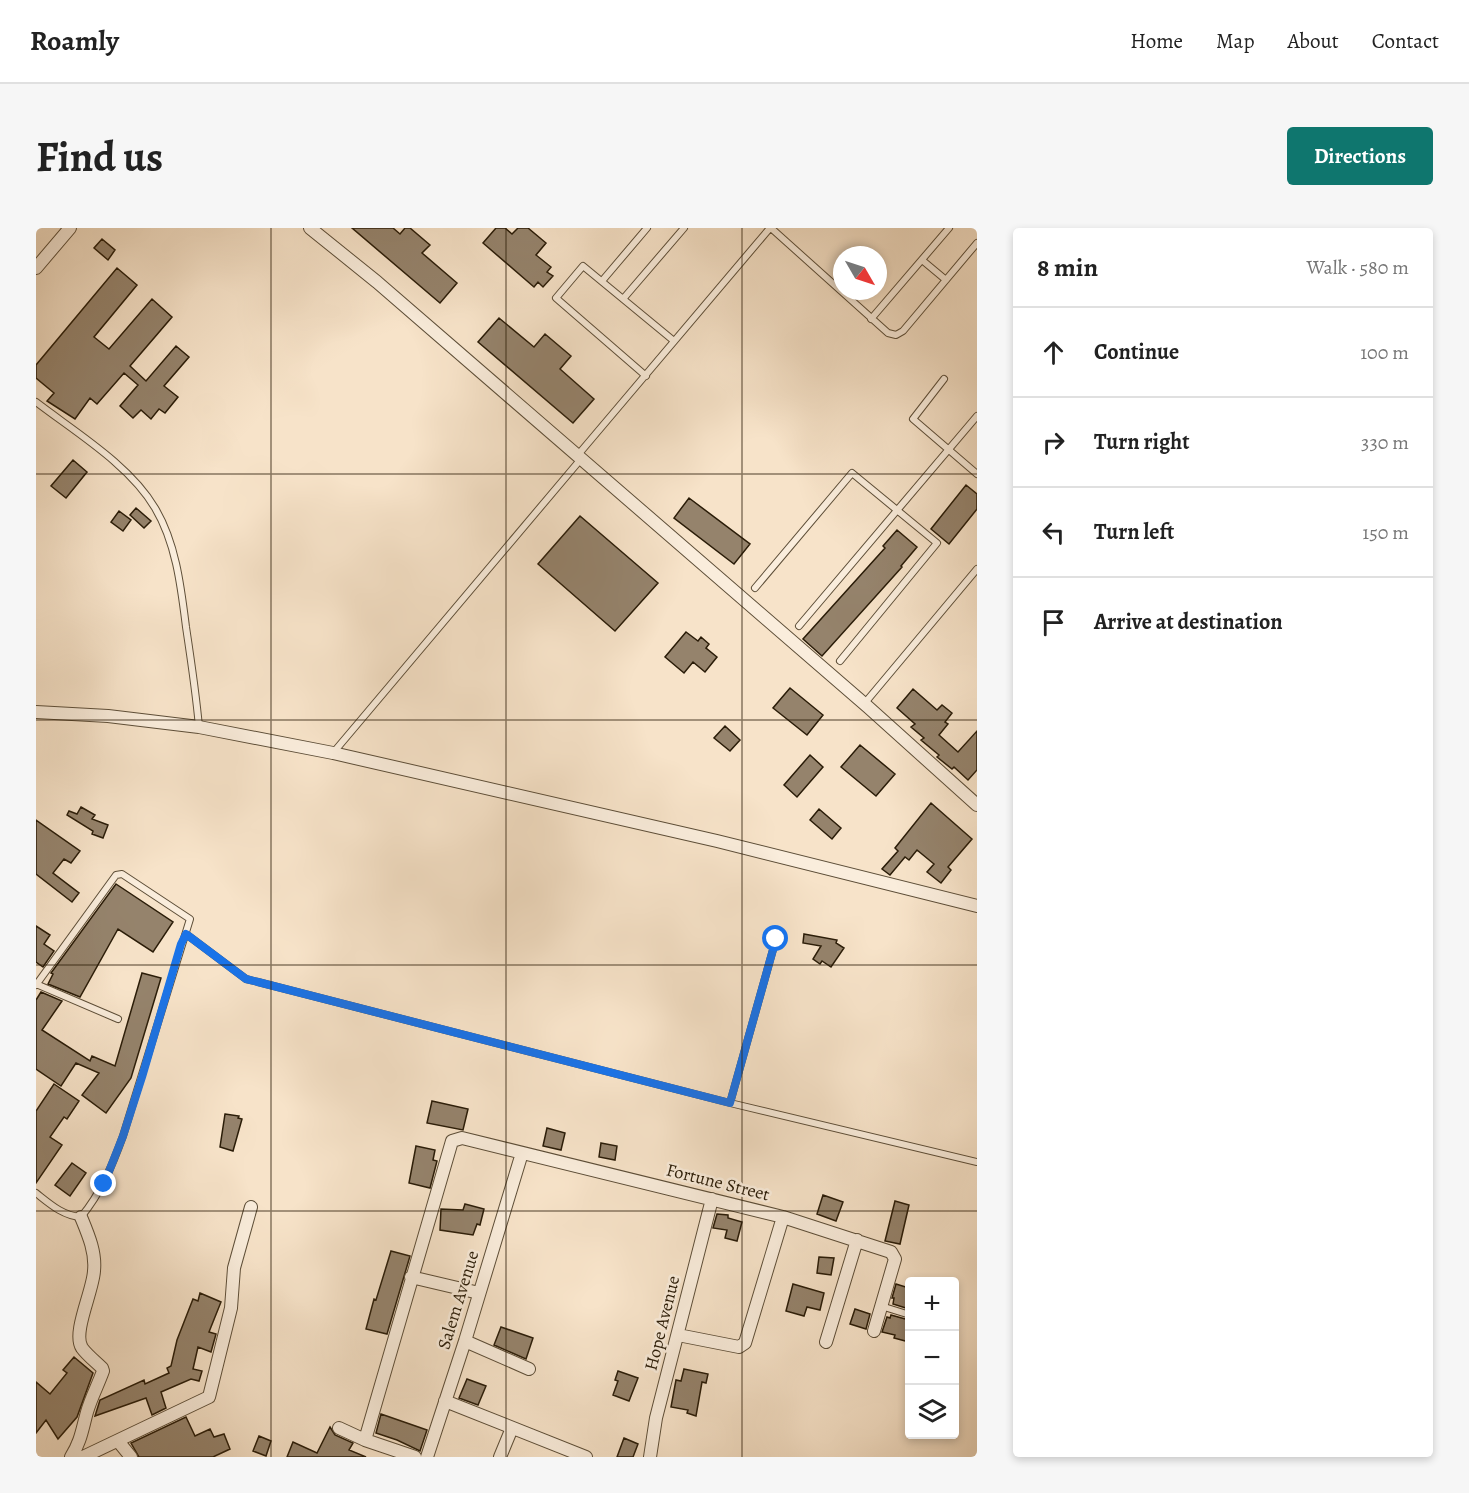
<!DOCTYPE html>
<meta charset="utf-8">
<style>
body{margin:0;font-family:Alegreya,serif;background:#f6f6f6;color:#222}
.controls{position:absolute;right:18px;bottom:18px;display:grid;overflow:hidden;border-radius:6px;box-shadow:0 3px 9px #0003}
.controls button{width:54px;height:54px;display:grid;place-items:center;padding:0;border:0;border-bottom:2px solid #e0e0e0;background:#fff;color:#222;font:30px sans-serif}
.compass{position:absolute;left:797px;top:18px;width:54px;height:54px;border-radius:50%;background:#fff;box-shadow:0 3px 9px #0003;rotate:129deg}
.stop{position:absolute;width:18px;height:18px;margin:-14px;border:4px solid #1a73e8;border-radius:50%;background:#fff}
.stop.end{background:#1a73e8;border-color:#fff;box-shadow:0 2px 6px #0008}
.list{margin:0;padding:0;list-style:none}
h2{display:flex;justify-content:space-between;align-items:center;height:78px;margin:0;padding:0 24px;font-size:26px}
h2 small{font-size:20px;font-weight:400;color:#767676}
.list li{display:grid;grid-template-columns:39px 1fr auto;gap:18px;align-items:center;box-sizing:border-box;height:90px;padding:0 24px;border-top:2px solid #e0e0e0}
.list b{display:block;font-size:22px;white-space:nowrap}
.list em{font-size:20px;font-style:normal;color:#767676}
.icon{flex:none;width:33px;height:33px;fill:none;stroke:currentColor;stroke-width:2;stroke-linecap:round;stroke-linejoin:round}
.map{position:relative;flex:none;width:941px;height:1229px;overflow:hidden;border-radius:6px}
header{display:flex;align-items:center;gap:36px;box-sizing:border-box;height:84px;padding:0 30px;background:#fff;border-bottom:2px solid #e0e0e0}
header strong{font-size:28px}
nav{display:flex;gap:33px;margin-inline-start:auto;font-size:21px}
.intro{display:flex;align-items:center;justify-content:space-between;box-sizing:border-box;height:144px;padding:0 36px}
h1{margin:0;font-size:42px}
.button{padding:15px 27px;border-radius:6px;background:#0f766e;color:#fff;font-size:21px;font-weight:700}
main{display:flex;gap:36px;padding:0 36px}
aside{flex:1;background:#fff;border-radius:6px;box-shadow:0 3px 9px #0003}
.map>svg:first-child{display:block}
.building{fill:#95836c;stroke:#2a1c08;stroke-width:1.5}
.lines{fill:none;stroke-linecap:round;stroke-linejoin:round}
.lane-casing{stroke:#5d4e38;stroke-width:8}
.street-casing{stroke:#5d4e38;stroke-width:14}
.lane{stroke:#faeddc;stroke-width:6}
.street{stroke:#faeddc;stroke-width:12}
.route{stroke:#1a73e8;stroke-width:8}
.grid{fill:none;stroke:#2a1c08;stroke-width:1.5;stroke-opacity:0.55}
.labels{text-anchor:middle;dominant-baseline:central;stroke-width:5;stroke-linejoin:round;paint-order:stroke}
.street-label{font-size:18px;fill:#2a1c08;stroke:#faeddc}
</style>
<header>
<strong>Roamly</strong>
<nav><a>Home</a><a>Map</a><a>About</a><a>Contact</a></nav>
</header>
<div class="intro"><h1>Find us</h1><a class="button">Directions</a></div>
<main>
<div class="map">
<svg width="941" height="1229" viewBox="0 0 941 1229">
<rect width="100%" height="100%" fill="#f7e3c9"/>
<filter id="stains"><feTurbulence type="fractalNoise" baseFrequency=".00333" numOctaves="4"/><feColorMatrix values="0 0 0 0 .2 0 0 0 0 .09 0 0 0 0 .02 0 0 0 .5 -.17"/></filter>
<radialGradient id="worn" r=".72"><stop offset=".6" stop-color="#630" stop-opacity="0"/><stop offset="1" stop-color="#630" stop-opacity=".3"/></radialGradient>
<path class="building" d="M316 0H357L364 6 369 0H374L394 17 386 25 421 55 404 75Z
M460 0H469L476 6 482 0H492L510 15 500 27 515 39 511 44 517 48 507 59 502 54 498 59 447 15Z
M66 11 79 22 72 32 58 20Z
M81 40 101 57 58 109 73 121 116 71 136 89 94 138 110 153 140 118 153 129 128 158 142 169 129 185 123 181 115 191 105 182 97 190 84 178 102 157 88 145 61 176 54 170 39 191 11 173 18 165 0 150V137Z
M463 90 498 119 509 106 535 128 524 141 558 171 537 195 442 114Z
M37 232 51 244 30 270 15 258Z
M930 257 941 266V281L913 316 895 301Z
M653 270 714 316 698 336 638 290Z
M100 280 115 293 108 300 94 287Z
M83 283 95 292 87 303 75 294Z
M544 288 622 355 579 403 502 336Z
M861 302 881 319 865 338 866 339 786 428 767 411 849 320 847 318Z
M650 404 662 413 665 409 673 416 670 420 681 429 669 444 657 434 648 445 629 429Z
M754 460 787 487 771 507 737 480Z
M877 461 901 482 906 477 916 485 909 494 912 496 903 507 922 524 941 503V542L932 552 918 539 916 541 901 529 903 527 885 512 888 510 875 499 879 496 861 480Z
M689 498 704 512 694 523 678 510Z
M824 517 859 546 840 568 805 539Z
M774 527 787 539 761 569 748 557Z
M895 575 936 611 912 639 915 642 905 655 891 644 898 636 881 622 873 632 869 629 854 647 846 641 862 623 859 620Z
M45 579 59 587 56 591 72 597 67 610 56 606 57 603 31 587 33 583 41 586Z
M783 581 805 600 796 611 774 592Z
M0 592 44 623 35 635 28 631 17 645 43 665 36 674 0 646Z
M80 656 137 694 117 724 82 701 44 769 12 756 17 746 15 745Z
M0 698 14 707 8 716 18 723 7 739 0 734Z
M768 706 801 712 800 715 808 720 795 739 786 733 784 736 777 731 785 718 767 715Z
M106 745 125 750 95 850 70 885 46 867 63 845 40 835 25 858 0 841V772L5 764 26 773 6 802 54 833 56 828 79 838Z
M18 856 43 873 31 891 28 889 14 909 26 917 0 955V883Z
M396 873 432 881 427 902 391 895Z
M189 886 203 888 202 890 206 891 197 923 184 919Z
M511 900 529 905 525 922 507 918Z
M565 915 581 918 579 932 563 929Z
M380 918 399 922 397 932 401 933 394 960 373 955Z
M36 935 50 945 34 968 19 957Z
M787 967 807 974 800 993 781 986Z
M859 973 873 977 864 1016 849 1013Z
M429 976 448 981 444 997 441 996 437 1007 404 1002 405 981 427 982Z
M681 986 692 987V990L706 994 701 1013 689 1010 691 1002 677 1000Z
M355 1023 374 1028 351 1106 330 1101 338 1071 340 1072Z
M783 1029 798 1030 795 1047 781 1045Z
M757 1056 788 1065 784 1082 771 1079 768 1088 750 1083Z
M860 1056 873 1060V1081L857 1076 858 1070H856Z
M164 1065 185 1074 173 1104 180 1106 175 1124 162 1119 157 1141 166 1143 163 1153 155 1151 125 1164 130 1180 116 1187 110 1170 59 1188 64 1172 108 1152 109 1156 133 1145 131 1140 135 1138 141 1112 157 1071 162 1073Z
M819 1081 834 1086 830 1101 814 1096Z
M855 1087 873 1092V1114L858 1110 859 1107 846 1104 851 1089 854 1090Z
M465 1099 497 1110 490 1131 458 1117Z
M38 1129 57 1145 41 1189 22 1211 10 1192 0 1205V1154L14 1166 31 1145 27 1142Z
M648 1141 672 1146 670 1155 666 1154 660 1188 651 1185 652 1182 635 1179 640 1152 645 1153Z
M582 1143 602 1150 593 1173 577 1167 582 1153 579 1152Z
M431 1151 450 1158 442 1177 423 1170Z
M345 1186 391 1202 384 1223 361 1212 340 1205Z
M150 1189 159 1208 174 1201 178 1209 188 1206 194 1221 177 1229H103L95 1215Z
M294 1199 299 1207 317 1215 313 1222 330 1229H251L257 1214 281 1225Z
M223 1208 235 1213 230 1228 217 1223Z
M588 1210 602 1216 597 1229H581Z"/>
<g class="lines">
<defs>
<path id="lane" d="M735 0 852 105 860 107 867 103 941 15
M886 32 910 52
M566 53 611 0
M587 71 648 0
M835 91 913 0
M610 148 520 70 547 38 638 113
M908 151 877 191 941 246
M0 174C39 204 94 237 119 280 140 315 145 359 150 399 155 432 160 465 163 499
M541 228 734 0
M719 360 816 245 901 315 804 433
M763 398 941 188
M828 476 941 341
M297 525 545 231
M150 706 210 751 222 754 694 875 941 934
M0 756 82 791
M0 757 80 647 86 646 154 691 87 908C76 938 65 965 45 989 27 988 14 976 0 965
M694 875 740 711
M845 1078 874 1087"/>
<path id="street" d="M274 0 341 54 832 479 941 577
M0 40 34 0
M0 484 72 488 163 499 297 525 681 613 941 678
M375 1049 443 1065
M642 1107 703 1119 709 1115 747 989
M429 1113 493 1141
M790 1114 821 1012
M409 1173 550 1229
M303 1200 329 1212 416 913 426 910 747 989 855 1024 859 1031 838 1103
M329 1212 379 1229
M82 1213 95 1229
M35 1229C45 1213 46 1202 51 1184 55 1170 62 1157 67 1143L66 1140C60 1134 51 1127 46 1120 36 1105 57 1063 58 1043 60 1024 52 1006 45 989
M47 1229 173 1169 195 1080 198 1040 215 979
M391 1229 429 1113 486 925
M464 1229 476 1200
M614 1229 620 1190 676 971"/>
</defs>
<use href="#lane" class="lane-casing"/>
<use href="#street" class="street-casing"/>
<use href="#lane" class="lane"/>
<use href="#street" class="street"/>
</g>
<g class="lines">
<path class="route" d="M68 956 87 908 106 849 145 716 150 706 210 751 222 754 694 875 740 711"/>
</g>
<path class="grid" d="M235 0V1229M470 0V1229M706 0V1229M0 246H941M0 492H941M0 737H941M0 983H941"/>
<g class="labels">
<g class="street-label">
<text transform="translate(682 954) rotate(14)">Fortune Street</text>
<text transform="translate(422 1072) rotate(-73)">Salem Avenue</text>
<text transform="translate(626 1095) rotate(-76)">Hope Avenue</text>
</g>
</g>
<rect width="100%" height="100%" filter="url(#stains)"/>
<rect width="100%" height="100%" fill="url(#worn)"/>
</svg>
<div class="controls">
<button>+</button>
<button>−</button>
<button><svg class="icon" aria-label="layers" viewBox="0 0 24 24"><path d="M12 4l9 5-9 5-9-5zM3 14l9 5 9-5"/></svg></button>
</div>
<svg class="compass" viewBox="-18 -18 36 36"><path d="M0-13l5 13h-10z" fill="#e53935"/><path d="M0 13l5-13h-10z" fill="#767676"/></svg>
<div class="stop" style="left:740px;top:711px"></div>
<div class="stop end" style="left:68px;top:956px"></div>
</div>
<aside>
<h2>8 min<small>Walk · 580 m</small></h2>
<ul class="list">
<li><svg class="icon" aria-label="ahead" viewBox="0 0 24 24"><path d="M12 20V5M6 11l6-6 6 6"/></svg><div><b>Continue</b></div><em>100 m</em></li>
<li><svg class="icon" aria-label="right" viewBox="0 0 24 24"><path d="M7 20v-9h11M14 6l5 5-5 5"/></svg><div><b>Turn right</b></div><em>330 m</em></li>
<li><svg class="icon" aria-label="left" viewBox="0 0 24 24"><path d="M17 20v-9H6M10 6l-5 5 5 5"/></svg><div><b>Turn left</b></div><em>150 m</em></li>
<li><svg class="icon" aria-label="arrive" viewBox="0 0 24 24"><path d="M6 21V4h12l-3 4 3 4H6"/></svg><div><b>Arrive at destination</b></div></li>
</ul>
</aside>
</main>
